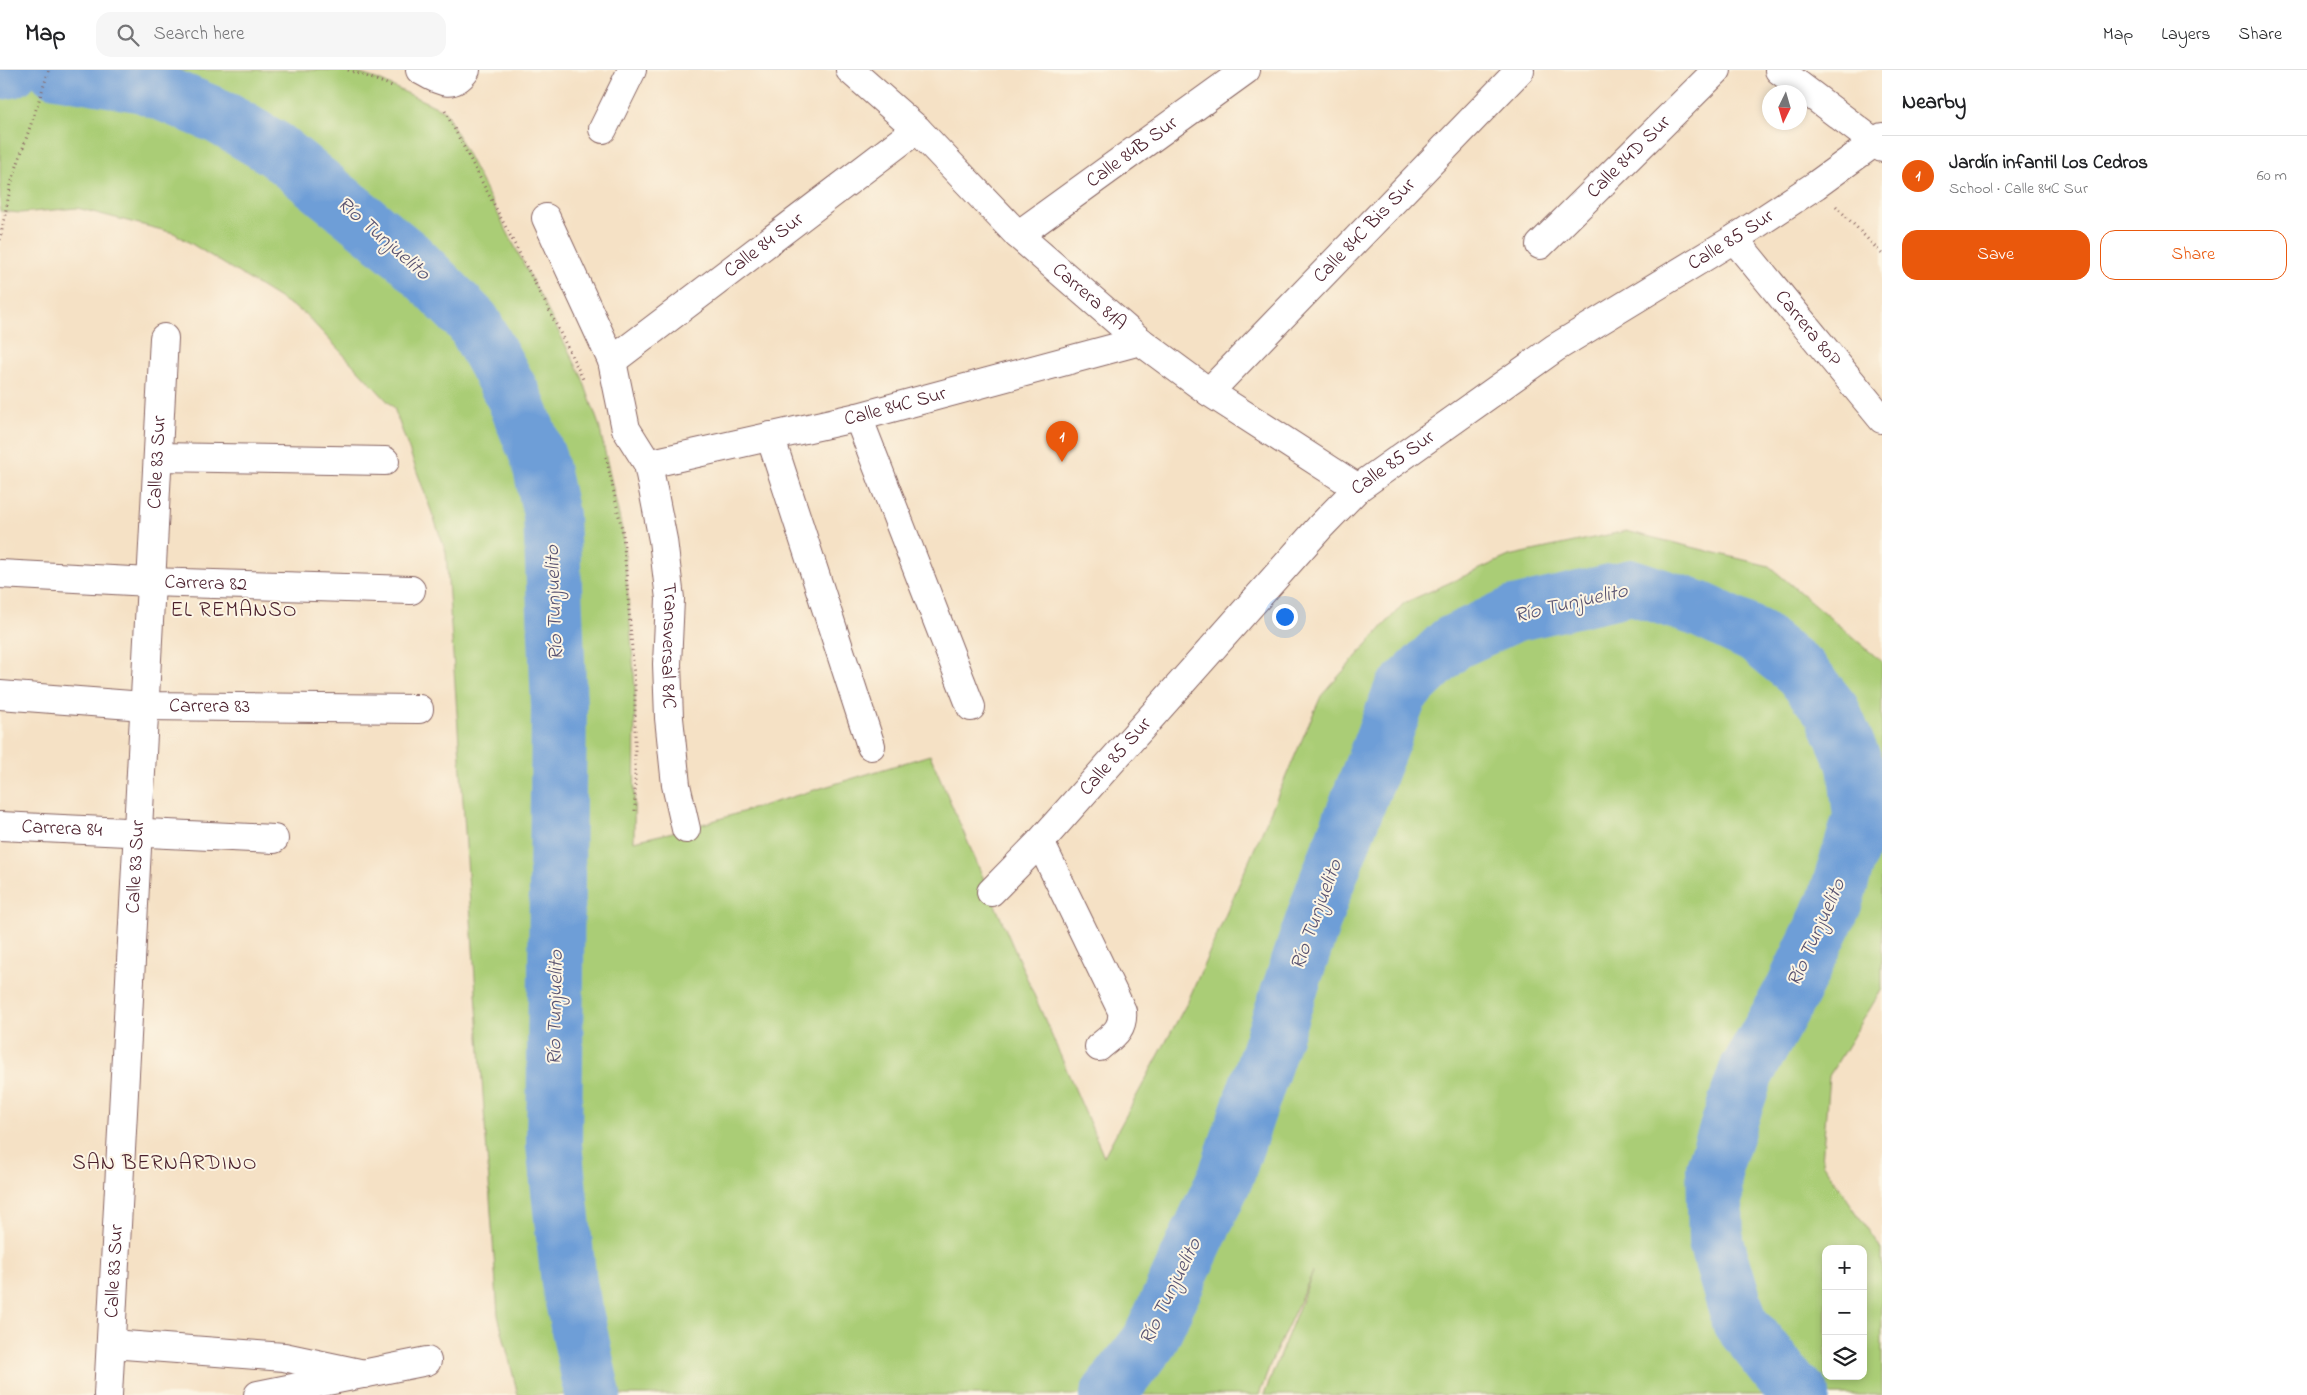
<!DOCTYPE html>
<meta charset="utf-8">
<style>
body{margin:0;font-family:"Indie Flower",sans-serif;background:#f6f6f6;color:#202124}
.controls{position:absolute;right:15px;bottom:15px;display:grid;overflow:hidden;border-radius:10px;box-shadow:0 2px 8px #0003}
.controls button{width:45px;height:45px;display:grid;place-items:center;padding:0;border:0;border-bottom:1px solid #e0e0e0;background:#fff;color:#202124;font:25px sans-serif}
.compass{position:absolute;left:1762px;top:15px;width:45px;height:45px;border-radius:50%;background:#fff;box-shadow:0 2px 8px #0003;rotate:185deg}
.you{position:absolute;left:1284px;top:546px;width:18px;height:18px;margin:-12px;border:4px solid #fff;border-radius:50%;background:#1a73e8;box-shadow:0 0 0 8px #1a73e833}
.badge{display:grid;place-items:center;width:32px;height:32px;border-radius:50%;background:#ea580c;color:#fff;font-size:16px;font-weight:700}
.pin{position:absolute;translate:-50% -41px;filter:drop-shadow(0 1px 2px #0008)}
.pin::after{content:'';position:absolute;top:26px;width:18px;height:15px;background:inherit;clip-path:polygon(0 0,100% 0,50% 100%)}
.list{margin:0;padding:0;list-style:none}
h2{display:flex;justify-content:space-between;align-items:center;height:65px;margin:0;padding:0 20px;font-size:21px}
h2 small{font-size:16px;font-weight:400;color:#757577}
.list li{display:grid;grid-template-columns:32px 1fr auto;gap:15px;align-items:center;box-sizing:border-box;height:80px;padding:0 20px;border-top:1px solid #e0e0e0}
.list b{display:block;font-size:19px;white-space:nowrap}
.list p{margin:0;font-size:16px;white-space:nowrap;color:#757577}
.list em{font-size:16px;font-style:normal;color:#757577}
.actions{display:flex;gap:10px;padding:15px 20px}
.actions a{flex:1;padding:11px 0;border:1px solid #ea580c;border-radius:15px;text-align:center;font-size:18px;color:#ea580c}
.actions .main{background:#ea580c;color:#fff}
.icon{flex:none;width:28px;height:28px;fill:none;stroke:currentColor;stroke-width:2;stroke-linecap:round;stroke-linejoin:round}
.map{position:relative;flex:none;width:1882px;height:1325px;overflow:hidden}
header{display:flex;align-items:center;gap:30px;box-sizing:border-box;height:70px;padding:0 25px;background:#fff;border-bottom:1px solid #e0e0e0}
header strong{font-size:24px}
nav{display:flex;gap:28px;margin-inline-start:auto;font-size:18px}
.search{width:350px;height:45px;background:#f6f6f6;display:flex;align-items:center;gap:12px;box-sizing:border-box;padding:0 18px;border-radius:15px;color:#757577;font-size:19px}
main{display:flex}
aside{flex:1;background:#fff}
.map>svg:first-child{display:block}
.green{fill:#aacd76;stroke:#7a7650;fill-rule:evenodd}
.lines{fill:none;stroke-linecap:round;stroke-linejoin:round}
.river{stroke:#6e9ed7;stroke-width:56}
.minor-casing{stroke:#866361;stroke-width:30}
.path{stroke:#866361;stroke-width:3;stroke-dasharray:1 4;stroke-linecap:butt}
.minor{stroke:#fff;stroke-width:28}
.labels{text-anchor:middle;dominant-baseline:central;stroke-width:4;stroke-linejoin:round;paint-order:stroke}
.street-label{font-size:20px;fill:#4a1f2b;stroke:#fcf5e5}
.water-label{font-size:21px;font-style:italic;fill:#585270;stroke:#fcf5e5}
.neighbourhood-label{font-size:21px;letter-spacing:1px;fill:#4a1f2b;stroke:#fcf5e5}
</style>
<header>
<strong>Map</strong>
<div class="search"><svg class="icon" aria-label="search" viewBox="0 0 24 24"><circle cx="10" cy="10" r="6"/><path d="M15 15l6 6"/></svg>Search here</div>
<nav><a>Map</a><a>Layers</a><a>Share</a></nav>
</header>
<main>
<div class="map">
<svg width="1882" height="1325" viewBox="0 0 1882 1325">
<rect width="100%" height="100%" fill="#fcf5e5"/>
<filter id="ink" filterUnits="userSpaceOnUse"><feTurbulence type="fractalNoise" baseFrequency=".02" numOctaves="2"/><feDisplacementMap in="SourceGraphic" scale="10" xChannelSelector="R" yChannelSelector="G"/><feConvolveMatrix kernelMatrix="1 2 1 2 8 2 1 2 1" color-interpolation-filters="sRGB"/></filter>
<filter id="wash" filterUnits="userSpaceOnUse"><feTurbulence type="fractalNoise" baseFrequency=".0096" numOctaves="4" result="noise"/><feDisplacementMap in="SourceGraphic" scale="20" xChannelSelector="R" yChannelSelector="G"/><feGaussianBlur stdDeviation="1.12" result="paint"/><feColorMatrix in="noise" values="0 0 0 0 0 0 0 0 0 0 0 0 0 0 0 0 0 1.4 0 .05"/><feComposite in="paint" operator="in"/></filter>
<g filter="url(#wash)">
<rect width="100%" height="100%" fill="#f5e1c5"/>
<path class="green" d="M0 0H348L379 10 445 41 582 307 599 355 623 464 635 617 634 771 686 759 930 685 1104 1086 1188 931 1321 626 1404 533 1509 486 1626 461 1769 496 1882 592V919L1829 1006 1822 1092 1882 1180V1325H1264L1313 1202 1273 1288 1259 1325H518L498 1245 446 482 394 338 305 244 174 163 77 138 20 143 0 141ZM1826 1179H1863V1306H1826Z"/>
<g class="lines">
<path class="river" d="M56 0 143 15 220 47 275 79 408 187 473 252 514 327 539 389 551 445 559 637 554 1075 569 1213 593 1325
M0 2 11 0
M1108 1325 1149 1272 1226 1106 1323 822 1401 622 1452 573 1514 544 1632 517 1699 539 1756 566 1800 601 1832 641 1855 694 1861 747 1834 834 1792 921 1746 1003 1714 1098 1716 1172 1740 1252 1793 1319 1802 1325"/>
</g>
</g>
<g filter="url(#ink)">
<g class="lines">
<defs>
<g id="minor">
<path d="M420 0C438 9 451 21 466 0"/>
<path id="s1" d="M850 0 917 59 1018 165 1140 271 1209 322 1358 418"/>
<path d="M1779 0 1882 78"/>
<path d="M603 59 632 0"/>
<path id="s2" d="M546 148 612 291 626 359 648 394 663 470 670 529 667 594 669 648 676 715 686 759"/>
<path id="s3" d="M1018 165 1246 0"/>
<path id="s4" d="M1734 169 1882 349"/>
<path id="s5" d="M1540 175 1717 0"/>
<path id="s6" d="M612 291 917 59"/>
<path id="s7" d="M1209 322 1520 0"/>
<path d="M858 347 971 637"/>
<path d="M770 366 871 676"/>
<path d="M158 387 385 391"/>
<path id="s8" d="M648 394 858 347 1140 271"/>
<path id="s9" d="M0 504 150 512 411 520"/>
<path id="s10" d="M0 625 144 636 419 639"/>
<path id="s11" d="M0 756 274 769"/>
<path d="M1040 772 1122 941C1124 960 1112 966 1099 977"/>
<path id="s12" d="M991 822 1040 772 1321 456 1358 418 1555 278 1734 169 1816 115 1882 67"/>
<path d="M111 1274 284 1287 364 1304"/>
<path id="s13" d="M108 1325 164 268"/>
<path d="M258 1325 427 1291"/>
</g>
</defs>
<use href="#minor" class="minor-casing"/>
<path class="path" d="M348 0 395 17
M445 41 548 238 584 311
M1836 136 1882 184
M0 170 11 114 49 0
M606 387 623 464 635 617V744"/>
<use href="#minor" class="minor"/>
</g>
</g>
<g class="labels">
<g class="street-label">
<text stroke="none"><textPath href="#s3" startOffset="141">Calle 84B Sur</textPath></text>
<text stroke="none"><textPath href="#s5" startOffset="125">Calle 84D Sur</textPath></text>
<text stroke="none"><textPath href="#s7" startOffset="224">Calle 84C Bis Sur</textPath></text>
<text stroke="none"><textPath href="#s12" startOffset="994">Calle 85 Sur</textPath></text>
<text stroke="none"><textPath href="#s6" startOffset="191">Calle 84 Sur</textPath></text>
<text stroke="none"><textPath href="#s1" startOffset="330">Carrera 81A</textPath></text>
<text stroke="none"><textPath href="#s4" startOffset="116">Carrera 80P</textPath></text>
<text stroke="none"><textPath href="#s8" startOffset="254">Calle 84C Sur</textPath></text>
<text stroke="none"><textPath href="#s13" startOffset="934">Calle 83 Sur</textPath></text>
<text stroke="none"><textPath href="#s12" startOffset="589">Calle 85 Sur</textPath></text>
<text stroke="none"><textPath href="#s9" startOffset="206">Carrera 82</textPath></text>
<text stroke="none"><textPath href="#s2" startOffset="452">Transversal 81C</textPath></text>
<text stroke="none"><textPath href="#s10" startOffset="210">Carrera 83</textPath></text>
<text stroke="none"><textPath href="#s12" startOffset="184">Calle 85 Sur</textPath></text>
<text stroke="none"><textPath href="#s11" startOffset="62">Carrera 84</textPath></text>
<text stroke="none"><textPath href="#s13" startOffset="529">Calle 83 Sur</textPath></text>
<text stroke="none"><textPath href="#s13" startOffset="124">Calle 83 Sur</textPath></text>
</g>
<g class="water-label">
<text transform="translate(383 169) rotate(41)">Río Tunjuelito</text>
<text transform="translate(555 533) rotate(-92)">Río Tunjuelito</text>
<text transform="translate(1571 534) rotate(-13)">Río Tunjuelito</text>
<text transform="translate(1317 845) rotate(-70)">Río Tunjuelito</text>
<text transform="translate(1817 863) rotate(-66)">Río Tunjuelito</text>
<text transform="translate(556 938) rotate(-89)">Río Tunjuelito</text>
<text transform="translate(1171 1222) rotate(-64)">Río Tunjuelito</text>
</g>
<g class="neighbourhood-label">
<text x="234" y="541">EL REMANSO</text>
<text x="165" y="1094">SAN BERNARDINO</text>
</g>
</g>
</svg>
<div class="controls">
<button>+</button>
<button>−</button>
<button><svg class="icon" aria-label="layers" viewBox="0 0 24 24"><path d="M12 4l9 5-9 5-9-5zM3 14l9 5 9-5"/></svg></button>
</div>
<svg class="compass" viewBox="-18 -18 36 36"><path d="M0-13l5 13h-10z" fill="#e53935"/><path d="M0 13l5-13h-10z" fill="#757577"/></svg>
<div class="you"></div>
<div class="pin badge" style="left:1062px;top:392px">1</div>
</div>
<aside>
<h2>Nearby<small></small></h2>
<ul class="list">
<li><span class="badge">1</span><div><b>Jardín infantil Los Cedros</b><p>School · Calle 84C Sur</p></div><em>60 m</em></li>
</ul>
<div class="actions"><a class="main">Save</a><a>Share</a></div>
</aside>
</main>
